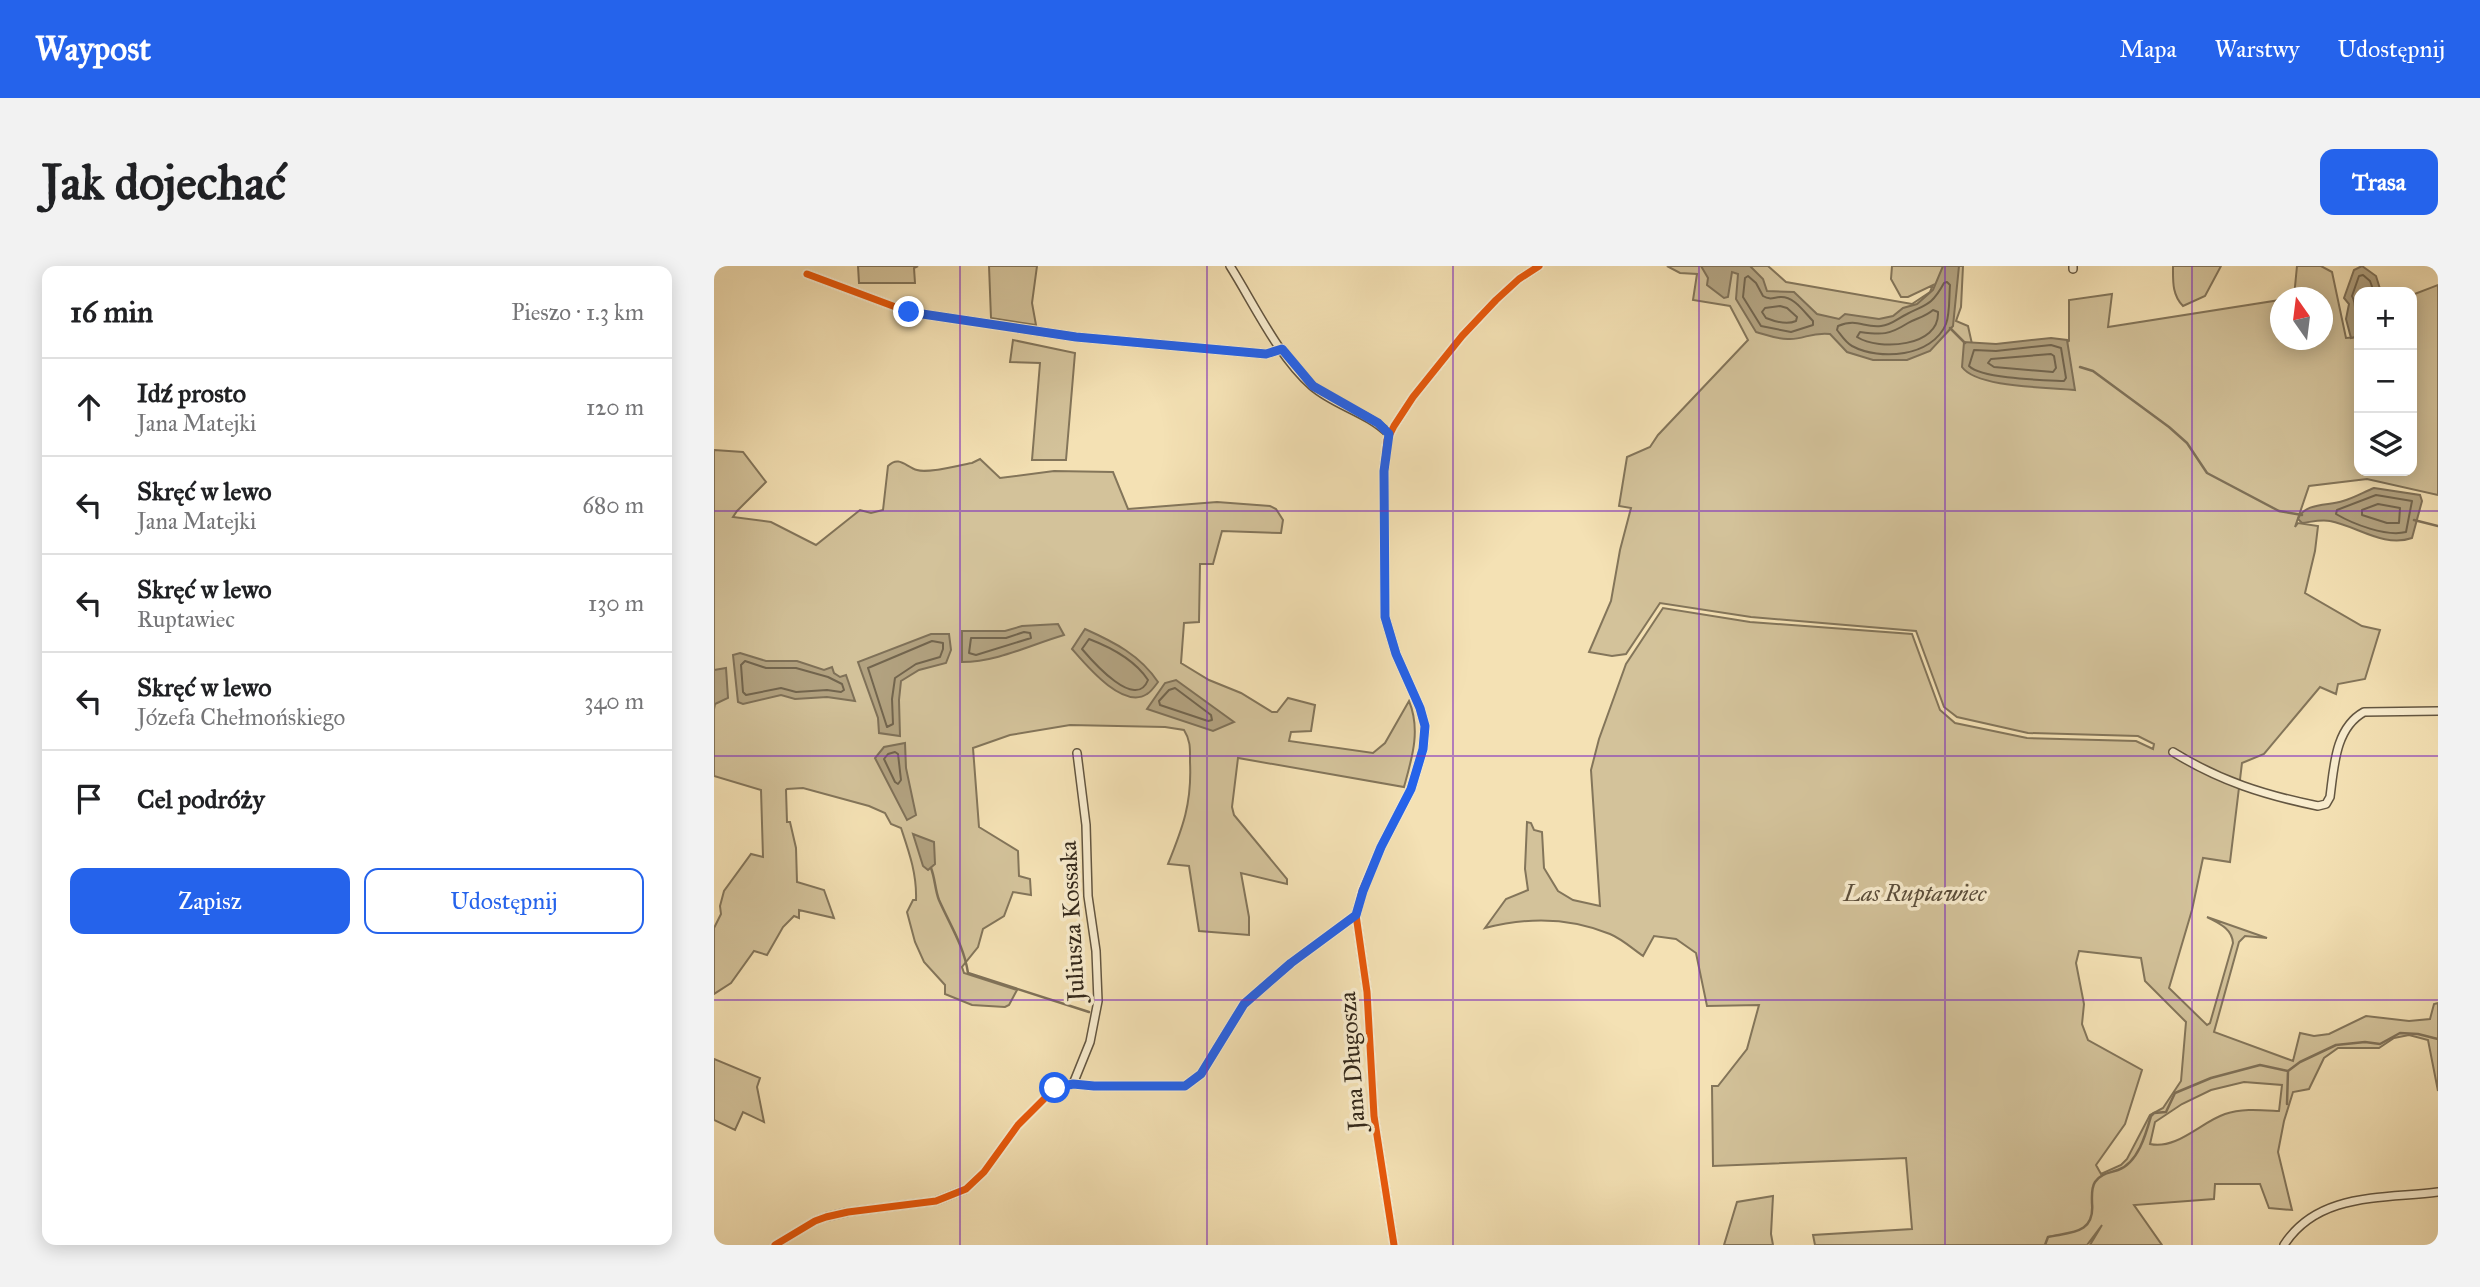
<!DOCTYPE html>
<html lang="pl">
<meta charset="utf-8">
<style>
body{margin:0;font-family:"IM FELL Great Primer",serif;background:#f2f2f2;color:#202124}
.controls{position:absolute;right:21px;top:21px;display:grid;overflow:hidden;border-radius:14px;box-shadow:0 4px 18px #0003}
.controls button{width:63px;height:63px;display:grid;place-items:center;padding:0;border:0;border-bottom:2px solid #e0e0e0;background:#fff;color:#202124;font:35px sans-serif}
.compass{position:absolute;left:1556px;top:21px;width:63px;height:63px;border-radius:50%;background:#fff;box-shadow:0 4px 18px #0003;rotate:346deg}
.stop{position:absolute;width:21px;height:21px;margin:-16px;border:5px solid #2563eb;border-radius:50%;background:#fff}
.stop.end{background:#2563eb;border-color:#fff;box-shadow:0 2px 7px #0008}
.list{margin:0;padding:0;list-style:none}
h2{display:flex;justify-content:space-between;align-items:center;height:91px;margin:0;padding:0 28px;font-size:30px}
h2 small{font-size:23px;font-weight:400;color:#757577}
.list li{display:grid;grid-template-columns:46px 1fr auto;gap:21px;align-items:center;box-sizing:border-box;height:98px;padding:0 28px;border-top:2px solid #e0e0e0}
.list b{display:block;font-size:26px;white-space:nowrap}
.list p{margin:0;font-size:23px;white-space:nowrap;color:#757577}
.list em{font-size:23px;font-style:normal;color:#757577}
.actions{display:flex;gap:14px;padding:21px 28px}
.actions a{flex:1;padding:16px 0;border:2px solid #2563eb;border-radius:14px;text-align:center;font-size:24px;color:#2563eb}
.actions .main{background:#2563eb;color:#fff}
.icon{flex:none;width:38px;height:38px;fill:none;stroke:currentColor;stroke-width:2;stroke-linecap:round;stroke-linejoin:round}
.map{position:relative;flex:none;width:1724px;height:979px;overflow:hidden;border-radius:14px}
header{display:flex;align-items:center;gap:42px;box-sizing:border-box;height:98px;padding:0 35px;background:#2563eb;color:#fff}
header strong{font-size:33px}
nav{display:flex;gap:38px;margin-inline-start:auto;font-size:24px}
.intro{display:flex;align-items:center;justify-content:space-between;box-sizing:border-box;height:168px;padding:0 42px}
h1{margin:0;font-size:49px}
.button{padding:18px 32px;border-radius:14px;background:#2563eb;color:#fff;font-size:24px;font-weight:700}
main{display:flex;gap:42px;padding:0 42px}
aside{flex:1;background:#fff;border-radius:14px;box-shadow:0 4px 18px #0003}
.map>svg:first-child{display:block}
.green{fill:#d3c29a;stroke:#83755a;stroke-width:2;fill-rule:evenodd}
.water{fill:#b2a280;stroke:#7f7158;stroke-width:2}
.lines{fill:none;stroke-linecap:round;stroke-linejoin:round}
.shore{stroke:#72654e;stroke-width:2}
.stream{stroke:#7f7158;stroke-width:2.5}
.street-casing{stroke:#635641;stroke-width:10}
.street{stroke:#f8ecce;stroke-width:7}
.cycleway-casing{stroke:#f8ecce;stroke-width:11}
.cycleway{stroke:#e8590c;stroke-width:7}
.route{stroke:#2563eb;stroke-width:9}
.grid{fill:none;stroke:#7b2cbf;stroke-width:2;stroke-opacity:0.55}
.labels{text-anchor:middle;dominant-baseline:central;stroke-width:7;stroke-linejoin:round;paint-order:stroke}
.park-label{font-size:24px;font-style:italic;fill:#5b4e3b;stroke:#f8ecce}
.street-label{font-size:24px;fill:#33281b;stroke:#f8ecce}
</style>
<header>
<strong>Waypost</strong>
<nav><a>Mapa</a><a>Warstwy</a><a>Udostępnij</a></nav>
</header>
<div class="intro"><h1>Jak dojechać</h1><a class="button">Trasa</a></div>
<main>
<aside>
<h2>16 min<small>Pieszo · 1.3 km</small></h2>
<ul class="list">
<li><svg class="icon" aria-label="ahead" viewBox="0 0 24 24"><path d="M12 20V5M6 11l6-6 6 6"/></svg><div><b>Idź prosto</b><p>Jana Matejki</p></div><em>120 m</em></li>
<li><svg class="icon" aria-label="left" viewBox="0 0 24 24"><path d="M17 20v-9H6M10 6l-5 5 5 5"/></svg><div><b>Skręć w lewo</b><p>Jana Matejki</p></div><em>680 m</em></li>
<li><svg class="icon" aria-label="left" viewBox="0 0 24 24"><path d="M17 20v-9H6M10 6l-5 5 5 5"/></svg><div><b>Skręć w lewo</b><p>Ruptawiec</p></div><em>130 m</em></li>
<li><svg class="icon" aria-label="left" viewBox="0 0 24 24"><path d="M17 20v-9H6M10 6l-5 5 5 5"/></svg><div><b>Skręć w lewo</b><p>Józefa Chełmońskiego</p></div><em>340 m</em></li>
<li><svg class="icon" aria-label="arrive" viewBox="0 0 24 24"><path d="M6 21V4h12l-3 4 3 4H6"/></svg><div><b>Cel podróży</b></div></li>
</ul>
<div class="actions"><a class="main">Zapisz</a><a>Udostępnij</a></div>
</aside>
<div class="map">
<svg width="1724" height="979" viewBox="0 0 1724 979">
<rect width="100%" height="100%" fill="#f4e1b4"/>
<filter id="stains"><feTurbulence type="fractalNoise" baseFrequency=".00286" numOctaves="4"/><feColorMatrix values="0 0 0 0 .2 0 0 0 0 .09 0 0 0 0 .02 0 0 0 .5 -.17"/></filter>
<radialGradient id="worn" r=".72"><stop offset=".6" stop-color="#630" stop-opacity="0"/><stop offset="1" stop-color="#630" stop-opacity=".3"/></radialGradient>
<path class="green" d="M144 0H204L200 2 201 17H145Z
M275 0H323L318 37 322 59 277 52Z
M953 0H1054L1072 16 1198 38 1216 26 1219 19 1194 31H1187L1177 13 1178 0H1249L1247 41 1242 55 1254 60 1258 78 1347 79 1355 75V34L1398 28 1394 61 1566 34V74H1608V32L1580 31 1583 0H1607L1618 6 1632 72 1645 71V205H1698V29L1724 19V229L1653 213 1595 220 1581 261 1584 257 1604 260 1601 285 1591 327 1648 360 1666 364 1651 413 1624 418 1622 428 1606 421 1550 488 1528 497 1516 596 1489 592 1478 644 1455 722 1493 759 1496 757 1519 677C1518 662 1504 657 1493 651L1553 672 1531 670 1525 676 1500 766 1579 795 1586 767 1600 770 1615 768 1652 750 1695 755 1716 753 1720 738 1724 737V825L1714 774 1695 769 1680 772 1665 782H1624L1610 792 1595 823 1579 826 1570 855 1564 886 1578 944 1555 942 1546 918H1501L1500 933 1420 939 1448 979H1376L1388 959 1373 979H1101L1099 969 1198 963 1192 892 999 900 998 820H1004L1033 783 1045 739 993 740 982 687 962 673 940 670 929 690C919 683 908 673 896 668 855 651 813 651 771 662L792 633 814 624 811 603 813 556 817 557 820 564 828 566 830 602 844 625 859 634 886 640 877 504 885 473 912 398 949 342 1036 356 1198 368 1226 444 1241 457 1313 472 1422 475 1439 483 1440 478 1424 470 1314 467 1243 451 1230 441 1202 365 1037 351 946 337 912 388 898 390 875 386 897 335 906 284 917 242 905 240 913 191 936 181 944 169 1034 74 1016 40 979 34 983 8 966 7ZM1365 685 1427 692 1431 715 1472 756 1467 815 1449 842 1436 849 1413 893 1407 899 1387 908 1382 899 1411 858 1428 804 1374 774 1368 758 1370 738 1362 697ZM1530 816 1568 819 1565 845C1547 844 1528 842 1511 848 1487 856 1463 884 1436 878L1441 856 1468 838 1497 824Z
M1507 0 1491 30 1469 40C1458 29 1459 15 1459 0Z
M299 74 361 87 352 194H318L326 97 296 96Z
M0 184 29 186 52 216 23 245 19 251 57 256 102 279 146 244 157 247 169 244 174 200C185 189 192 201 203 204 214 208 245 199 258 197L266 193 286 212 340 205 399 206 414 243 503 236 556 240 562 243 569 254 567 267 508 265 499 298H486L485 356 470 357 467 397 495 414 527 427 558 446H563L574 432 601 439 597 465 577 466 575 475 659 487 671 477 695 435C707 464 698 492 690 521L524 492 518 541 520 549 573 613V618L527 607 535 651V669L485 665 475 600 454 598C469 561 478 537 476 496 476 484 477 475 470 464L451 461 356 459 296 469 259 482 265 561 304 585 305 610 316 613 317 629 299 626 290 650 269 663 264 681 248 701 250 707 303 724 295 739 291 741 258 739 231 728V719L210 696 201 676 193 646 199 634H202C203 608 195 586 187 562L177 558 171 547 155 540 89 522 73 523 72 524 73 556H76L82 582 83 616 110 624 120 652 85 644V652L80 650 69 661 53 689 40 685 17 717 0 728V662L7 648 6 640 10 625 37 588 49 591 47 524 0 510Z
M0 793 46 812 43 821 50 856 29 846 21 864 0 854Z
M1059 930 1057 968 1059 979H1010L1023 936Z"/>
<path class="water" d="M987 0H1036L1049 13 1053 25 1080 26 1103 48 1125 53 1131 48 1165 53 1179 50 1189 42 1203 38 1219 24 1229 0H1245L1239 60 1216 85 1193 94H1159L1133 86 1116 68C1097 66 1091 73 1076 73 1065 74 1053 69 1042 66L1022 33 1024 8 1018 6 1014 31 1010 32 993 19 994 12Z
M1648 0 1662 10 1667 26H1645V70L1637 72 1632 53 1635 38 1630 32 1640 4Z
M1337 72 1353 74 1361 124C1334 121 1263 122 1248 101L1250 76 1282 78Z
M1660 222 1706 229 1708 235 1698 272C1670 282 1643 260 1616 255 1607 253 1597 256 1588 257L1584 253C1591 236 1615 240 1629 235 1640 232 1650 226 1660 222Z
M344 358 350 369C316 379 283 396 248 396V365H291L308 360Z
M371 363C400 376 426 389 444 416 441 420 437 426 433 428 409 444 372 399 358 383Z
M217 368H235L237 384 232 397 205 404 187 415 185 434 186 470 165 467 164 452 144 396Z
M26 387 52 395H83L110 404 118 401 120 407 126 411 132 409 141 435 113 431 81 433 67 429 29 438 24 436 19 389Z
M12 402 14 432 1 438 0 443V404Z
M462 414 520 456 499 465 433 443 451 417Z
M191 477 192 502 202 549 193 554 161 492 170 481Z
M199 568 220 576 221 598 214 604 209 600Z"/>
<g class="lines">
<path class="shore" d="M1034 10 1042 17 1049 30C1056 34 1058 32 1066 31 1080 30 1090 46 1099 55V59L1077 66 1047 60 1029 31 1031 12Z
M1230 17 1233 16 1236 19C1235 30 1236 48 1232 58 1218 91 1166 95 1138 80 1132 77 1127 69 1123 64L1124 60C1144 52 1149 62 1167 60 1178 59 1184 52 1193 48 1213 38 1218 39 1230 17Z
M1066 40 1073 42 1083 51 1082 55C1073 59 1062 56 1052 52L1048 46 1051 42Z
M1219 44 1224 46C1226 81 1165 85 1143 71L1146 66C1168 69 1175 69 1194 57 1203 52 1211 51 1219 44Z
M1645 64 1642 62C1639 50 1644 40 1638 30L1645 10 1649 9 1656 15 1660 26
M1337 79 1347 82 1352 112 1350 115C1329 114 1268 113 1255 100L1260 84 1282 85Z
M1337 88 1340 90 1342 102 1339 106 1280 101 1274 97 1277 93Z
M1662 229 1698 235 1692 266C1672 271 1639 258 1622 248L1623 244Z
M1664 238 1686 242 1685 257H1673L1648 249V244Z
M310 366 316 367 317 372 262 389 255 387 257 372H292Z
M375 373C396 381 421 394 434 414 422 445 379 396 368 383Z
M218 375 229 377V383L226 391 202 398 181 412 178 433 179 458 173 461 154 402Z
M31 395 52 402H82L114 411 128 418 130 424 127 426 113 424 82 426 67 422 32 429 29 426 27 399Z
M461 422 497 449 498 454 494 455 446 439 445 435 455 424Z
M181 486 184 488 187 514 184 518 181 516 170 493 174 488Z"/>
<path class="stream" d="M1236 62 1251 77
M1366 101 1379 105 1455 161 1473 177 1493 207 1565 245 1588 249
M1700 254 1724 260
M217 602C221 612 221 624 225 634 236 659 250 680 254 707L375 746
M1573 838 1574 805
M1331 979 1334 971C1357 966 1381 968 1378 937 1378 931 1377 922 1381 916 1387 907 1396 907 1404 904 1424 897 1432 868 1437 850L1440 847 1452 846 1461 827 1497 812 1546 799 1574 805 1586 796 1622 779 1651 776 1666 778 1686 767 1704 768 1724 773"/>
<defs>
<path id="street" d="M516 0C540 38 564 90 598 120 621 140 653 146 675 168
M1359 3V0
M93 8 195 46 362 71 552 88 568 83
M1459 486C1506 515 1550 529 1604 540L1612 538 1616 531C1620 501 1621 462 1650 446L1724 445
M642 649 653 726 660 850 680 979
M359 818 376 776 384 735 382 685 374 630 372 559 363 487
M61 979 101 955 112 951 134 946 222 935 252 923 270 906 304 859 341 822 359 818 380 820H471L487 808 530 738 577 697 642 649 648 625 667 581 697 523 709 483 711 460 706 442 682 388 671 351 670 205 673 174 680 160 699 131 748 70 782 34 805 13 825 0
M1570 979C1604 926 1669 933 1724 926"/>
</defs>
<use href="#street" class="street-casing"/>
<use href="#street" class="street"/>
<defs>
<path id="cycleway" d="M93 8 195 46 362 71 552 88 568 83
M642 649 653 726 660 850 680 979
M61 979 101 955 112 951 134 946 222 935 252 923 270 906 304 859 341 822 359 818 380 820H471L487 808 530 738 577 697 642 649 648 625 667 581 697 523 709 483 711 460 706 442 682 388 671 351 670 205 673 174 680 160 699 131 748 70 782 34 805 13 825 0"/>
</defs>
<use href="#cycleway" class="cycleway-casing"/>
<use href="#cycleway" class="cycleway"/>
</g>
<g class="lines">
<path class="route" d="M195 46 362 71 552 88 568 83 599 120 664 157 675 168 670 205 671 351 682 388 706 442 711 460 709 483 697 523 667 581 649 625 642 649 577 697 530 738 487 808 471 820H380L359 818 341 822"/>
</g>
<path class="grid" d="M246 0V979M493 0V979M739 0V979M985 0V979M1231 0V979M1478 0V979M0 245H1724M0 490H1724M0 734H1724"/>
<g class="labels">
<g class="park-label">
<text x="1201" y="627">Las Ruptawiec</text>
</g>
<g class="street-label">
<text transform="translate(358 655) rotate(-93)">Juliusza Kossaka</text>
<text transform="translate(638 795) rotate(-94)">Jana Długosza</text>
</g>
</g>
<rect width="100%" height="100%" filter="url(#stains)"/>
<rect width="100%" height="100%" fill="url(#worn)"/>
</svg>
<div class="controls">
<button>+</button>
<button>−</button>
<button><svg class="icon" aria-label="layers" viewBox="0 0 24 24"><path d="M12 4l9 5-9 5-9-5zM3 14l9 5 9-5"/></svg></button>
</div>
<svg class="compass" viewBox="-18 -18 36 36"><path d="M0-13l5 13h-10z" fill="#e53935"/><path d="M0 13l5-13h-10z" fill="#757577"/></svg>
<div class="stop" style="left:341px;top:822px"></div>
<div class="stop end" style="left:195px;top:46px"></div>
</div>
</main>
